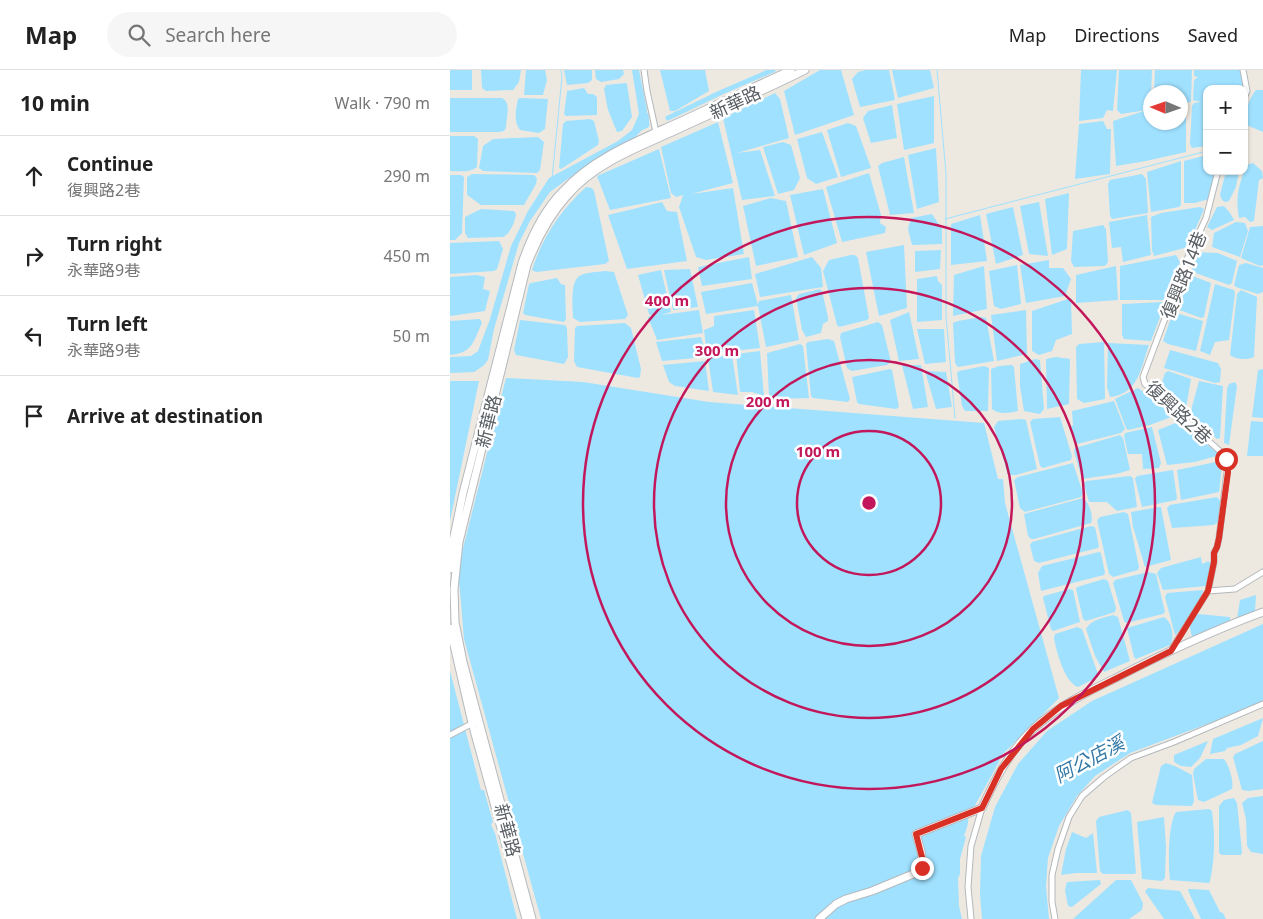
<!DOCTYPE html>
<meta charset="utf-8">
<style>
body{margin:0;font-family:"Noto Sans","Noto Sans TC",sans-serif;background:#f6f6f6;color:#222}
.controls{position:absolute;right:15px;top:15px;display:grid;overflow:hidden;border-radius:10px;box-shadow:0 1px 4px #0004}
.controls button{width:45px;height:45px;display:grid;place-items:center;padding:0;border:0;border-bottom:1px solid #e0e0e0;background:#fff;color:#222;font:25px sans-serif}
.compass{position:absolute;left:693px;top:15px;width:45px;height:45px;border-radius:50%;background:#fff;box-shadow:0 1px 4px #0004;rotate:272deg}
.stop{position:absolute;width:15px;height:15px;margin:-11px;border:4px solid #d93025;border-radius:50%;background:#fff}
.stop.end{background:#d93025;border-color:#fff;box-shadow:0 1px 5px #0008}
.list{margin:0;padding:0;list-style:none}
h2{display:flex;justify-content:space-between;align-items:center;height:65px;margin:0;padding:0 20px;font-size:21px}
h2 small{font-size:16px;font-weight:400;color:#767676}
.list li{display:grid;grid-template-columns:32px 1fr auto;gap:15px;align-items:center;box-sizing:border-box;height:80px;padding:0 20px;border-top:1px solid #e0e0e0}
.list b{display:block;font-size:19px;white-space:nowrap}
.list p{margin:0;font-size:16px;white-space:nowrap;color:#767676}
.list em{font-size:16px;font-style:normal;color:#767676}
.icon{flex:none;width:28px;height:28px;fill:none;stroke:currentColor;stroke-width:2;stroke-linecap:round;stroke-linejoin:round}
.map{position:relative;flex:none;width:813px;height:849px;overflow:hidden}
header{display:flex;align-items:center;gap:30px;box-sizing:border-box;height:70px;padding:0 25px;background:#fff;border-bottom:1px solid #e0e0e0}
header strong{font-size:24px}
nav{display:flex;gap:28px;margin-inline-start:auto;font-size:18px}
.search{width:350px;height:45px;background:#f6f6f6;display:flex;align-items:center;gap:12px;box-sizing:border-box;padding:0 18px;border-radius:28px;color:#767676;font-size:19px}
main{display:flex}
aside{flex:1;background:#fff}
.map>svg:first-child{display:block}
.water{fill:#9fe1ff}
.lines{fill:none;stroke-linecap:round;stroke-linejoin:round}
.stream{stroke:#9fe1ff;stroke-width:1}
.canal{stroke:#9fe1ff;stroke-width:5}
.street-casing{stroke:#b3b8bc;stroke-width:7}
.secondary-casing{stroke:#b4b9bf;stroke-width:9}
.street{stroke:#fff;stroke-width:5}
.secondary{stroke:#fff;stroke-width:7}
.route{stroke:#d93025;stroke-width:6}
.ring{fill:none;stroke:#c2185b;stroke-width:2.5}
.labels{text-anchor:middle;dominant-baseline:central;stroke-width:5;stroke-linejoin:round;paint-order:stroke}
.street-label{font-size:18px;fill:#595e63;stroke:#fff}
.water-label{font-size:19px;font-style:italic;fill:#3178a6;stroke:#fff}
.centre{fill:#c2185b;stroke:#fff;stroke-width:2.5}
.ring-label{font-size:15px;text-anchor:middle;font-weight:bold;fill:#c2185b;stroke:#fff;stroke-width:5;stroke-linejoin:round;paint-order:stroke}
</style>
<header>
<strong>Map</strong>
<div class="search"><svg class="icon" aria-label="search" viewBox="0 0 24 24"><circle cx="10" cy="10" r="6"/><path d="M15 15l6 6"/></svg>Search here</div>
<nav><a>Map</a><a>Directions</a><a>Saved</a></nav>
</header>
<main>
<aside>
<h2>10 min<small>Walk · 790 m</small></h2>
<ul class="list">
<li><svg class="icon" aria-label="ahead" viewBox="0 0 24 24"><path d="M12 20V5M6 11l6-6 6 6"/></svg><div><b>Continue</b><p>復興路2巷</p></div><em>290 m</em></li>
<li><svg class="icon" aria-label="right" viewBox="0 0 24 24"><path d="M7 20v-9h11M14 6l5 5-5 5"/></svg><div><b>Turn right</b><p>永華路9巷</p></div><em>450 m</em></li>
<li><svg class="icon" aria-label="left" viewBox="0 0 24 24"><path d="M17 20v-9H6M10 6l-5 5 5 5"/></svg><div><b>Turn left</b><p>永華路9巷</p></div><em>50 m</em></li>
<li><svg class="icon" aria-label="arrive" viewBox="0 0 24 24"><path d="M6 21V4h12l-3 4 3 4H6"/></svg><div><b>Arrive at destination</b></div></li>
</ul>
</aside>
<div class="map">
<svg width="813" height="849" viewBox="0 0 813 849">
<rect width="100%" height="100%" fill="#eee9e0"/>
<path class="water" d="M0 0H22V20H0Z
M31 0H71L69 12 63 20 36 21 32 18Z
M76 0H95L97 10 93 25H74Z
M114 0H142V10L138 13 117 15Z
M145 0H173L174 4 169 9 151 12 146 9Z
M182 0H189L197 40 196 50 190 62 181 72 138 94 100 122 80 151 69 173 44 259 38 290 33 296 24 302 0 303V287L21 286 28 281 40 249 61 176 78 141 99 108 168 71 182 60 189 44Z
M210 0H255L259 21 225 41H220Z
M370 0H391L404 45 345 65 334 21Z
M416 0H439L445 30 410 37 402 9 408 2Z
M442 0H480L484 18 448 28Z
M631 0H667L663 41 657 40 653 48 629 51Z
M669 0H702L700 52H730L731 36 736 35V82L696 91 666 96 663 51 697 40 671 44 667 40Z
M705 0H742L741 32 731 33 730 22H704Z
M744 0H792C791 8 796 15 794 23V19H757V76L742 78 740 74 742 36 744 33 751 32 743 30 744 10 748 7 744 6Z
M175 13 177 14 182 47 172 61 167 62 158 40 154 19 156 15Z
M134 18 138 24H143L147 27V45L116 46 114 44 117 21Z
M806 20H813V62L794 54C794 43 799 29 806 20Z
M325 23 330 29 339 68 287 83 310 80 325 126 292 130 273 48Z
M484 26V73L454 80 447 34Z
M0 28H52C62 33 56 48 56 58L54 61 49 62H0Z
M70 28 98 29 95 59 89 63 70 60C63 51 66 39 68 29Z
M442 35 447 68 421 73 413 48 418 41Z
M140 49 144 51 149 71 148 75 111 99 109 98 113 54 116 51Z
M653 51 657 59H661L660 104 625 109 629 54Z
M268 52 283 113 241 124 283 118 294 184 256 190 246 187 229 137 233 125 226 127 221 123 211 77Z
M398 53 406 56 421 98 391 107 377 60Z
M372 62 388 107 366 114 357 108 347 69Z
M0 66H24L28 69 27 97C19 103 9 101 0 101Z
M88 67 94 72 90 100 87 103 33 101 29 98 33 76 43 69Z
M333 72 341 75 350 108 344 120 328 124 313 77Z
M486 78 489 132 467 139 458 85Z
M209 79 221 128 160 140 147 106Z
M757 85V101H765L759 129 745 133H734V91Z
M454 87 464 143 440 145 428 96 432 93Z
M731 91V135L729 137 701 142 697 102Z
M803 93 812 101 813 108 809 110 804 151 800 152 795 147 789 148C785 125 789 117 796 95Z
M776 101H789L786 117 779 131 775 132 772 130 770 125Z
M419 103 431 145 430 153 436 157 435 163 392 172 376 117Z
M22 104 84 105 87 108 86 114 74 135H31L17 125V107Z
M692 104 696 109 698 143 662 149 660 146 658 114 660 110Z
M0 105H11L14 107 12 163 5 170H0Z
M136 117 142 118 144 121 159 191 155 194 86 202 82 200C93 166 110 141 136 117Z
M373 119 387 173 354 185 340 125Z
M619 123 617 179 602 185 595 129Z
M321 128 336 131 348 187 306 196 293 136Z
M212 132 217 141 227 142 237 191 177 199 158 145Z
M589 132 598 186 579 184 570 136Z
M774 136 780 143 784 150 762 160 757 157 767 137Z
M563 137 573 185 546 194 536 144Z
M750 137 754 139 738 177 704 186 702 180 701 147 711 143Z
M31 139 64 141 66 144C65 152 60 164 53 167L18 168 15 163V147Z
M482 144 492 159V174L462 175 458 159 461 148Z
M530 145 537 191 501 195V154Z
M697 145 701 185 673 192 671 177 662 178 659 152Z
M786 152 795 153 798 161 790 187 762 177 764 163Z
M653 155 656 159 658 192 655 196 624 197 621 191 623 161Z
M813 156V195L810 196 791 188 800 157Z
M49 171 53 179 47 199 44 201 0 204V173Z
M454 175 457 238 429 246 416 182Z
M491 180 490 199 465 202V181Z
M745 182 768 183 787 191 782 213 779 215 743 202 742 197 739 194Z
M401 185H405L408 188 419 248 417 250 389 257 387 255 373 201 379 190Z
M726 185 730 192 715 230H670V196Z
M299 187 302 209 252 216 248 197Z
M362 187 371 198 373 217 310 227 305 204Z
M599 190V198H613L621 209 615 226 576 233 570 195Z
M796 193 813 198V222L808 224 786 217 784 215 789 195Z
M567 195 571 234 551 239 544 236 539 201Z
M534 196 537 239 503 246 504 205Z
M666 196 668 230 626 233V205Z
M240 199 248 237 223 240 214 200Z
M211 200 221 242 211 245 249 240 253 263 207 270 198 247 202 246 199 244 188 205Z
M155 201 164 202 178 245 175 249 130 252 123 248C123 238 119 210 131 205 138 202 148 202 155 201Z
M27 205 35 207 33 219 40 221 35 241 0 246V207Z
M740 205 761 213 754 247 751 248 727 239 725 235 736 206Z
M487 206 488 211 492 215V250L467 252V209Z
M107 208 111 214 115 215 116 249 114 252 75 245 73 243 79 214 81 213Z
M302 213 308 235 309 231 341 225 349 270 316 277 308 236 256 244 251 222Z
M765 214 784 220 785 224 779 270 765 272 760 285 750 281Z
M370 219 372 221 378 247V251L373 254 371 263 356 267 352 260 346 228 349 224Z
M791 220 807 227 804 287C798 290 786 290 780 285L787 224Z
M621 228 622 264 606 270 602 281 589 285 582 281V241Z
M714 232 715 234 701 271 674 269 672 265V234Z
M304 240 310 278 257 284 254 260 264 256V246Z
M576 240 577 284 547 291 541 245Z
M459 242 469 289 449 291 440 250Z
M723 242 753 251 746 281 718 274 713 271Z
M531 247 536 248 544 291 508 297 505 293 503 253 508 251Z
M30 249 32 253C23 272 23 283 0 285V251Z
M70 250 115 255 117 258 118 287 114 294 66 285 64 280Z
M428 252 432 255 441 292 437 295 402 301 397 298 390 267 391 263Z
M175 253 181 258 191 299 190 307 188 308 127 297 124 291 125 258 127 256Z
M467 259H494L496 292 475 294Z
M251 267 257 287 212 291 206 272Z
M378 269 384 271 400 329 398 332 363 328 361 326 356 274 358 272Z
M654 272 655 329 634 333 627 329 626 277 629 274Z
M658 273 699 275C691 297 689 324 660 327L657 317Z
M350 274 353 276 359 328 328 329 319 327 317 283Z
M720 280 768 293 771 299 770 312 765 313 714 298Z
M310 281 314 326 302 322H290L286 284Z
M282 285 288 325 263 322 258 288Z
M606 287 620 289 619 334 597 339 596 289Z
M585 289 590 290 594 339 590 344 574 341 570 316V294Z
M255 291 259 321 225 316 219 312 213 295Z
M452 295H471L478 337 463 339Z
M562 295 564 297 568 341C559 343 550 345 542 339L541 299 549 296Z
M534 296 539 298 538 341H515L512 336 507 303 509 301Z
M440 299 442 300 449 337 446 339 409 334 407 332 402 307Z
M813 299V348L802 347 808 300Z
M475 301 496 302 502 337 486 339Z
M718 301 741 309 736 338 732 342 711 325 709 321 715 303Z
M56 308 133 312 259 332 534 353 548 409H553L555 433 609 628 550 687 549 692 518 748C519 754 516 760 514 766L516 767 510 789V804L508 808 509 836 512 849H91L14 569 8 498Z
M0 311H29L0 451Z
M749 311 773 316 770 368 767 369 740 344Z
M785 312 787 316 779 375 774 373 777 319 779 314Z
M688 318 719 341 721 347 700 355 678 360 676 358 665 329Z
M664 331 675 359 671 363 627 374 621 357 623 355 622 341Z
M610 347 622 386 621 390 593 398 590 396 580 352 583 349Z
M572 349 576 350 587 399 566 405H558L544 357 548 351Z
M801 351 813 352V386H797Z
M728 352 770 385 745 392 717 395 708 360Z
M702 357 711 393 709 398 693 399 692 384H678L674 366 675 363Z
M670 365 673 368 680 400 666 404 632 409 624 381 625 378Z
M771 391 772 395 769 422 731 430 727 400Z
M623 393 633 423 631 427 575 442 570 438 564 410 568 407Z
M723 400 727 428 726 430 692 437 685 409 687 406Z
M680 406 683 408 687 437 667 441 657 432H639L634 414 636 411Z
M767 427 771 432 768 452 764 455 722 458 717 438 720 435Z
M633 428C639 432 644 446 641 453L584 469H581L578 466 574 444Z
M709 437H711L721 490 695 497 683 457 681 442Z
M674 442 678 444 689 497 688 500 663 507 659 504 647 450 650 447Z
M641 456 645 457 649 476 648 478 589 493 584 491 580 475 582 472Z
M649 482 651 483 655 503 654 505 591 521 588 503 592 496Z
M751 487 752 494 759 491 761 497 756 516 713 520 707 503 711 498Z
M698 502 706 504 715 542 713 544 676 553 674 551 663 513 665 510Z
M654 509 658 511 666 538 665 542 636 551 633 549 626 519 627 517Z
M619 519 623 520 630 552 603 561 601 559 593 528 594 526Z
M753 520C752 530 733 558 725 565L715 527 717 523Z
M806 525 805 542 787 549 790 530Z
M748 544 780 547V554L742 567 739 553Z
M663 545 668 547 680 591 654 602 645 586 636 559C641 549 654 548 663 545Z
M714 547C722 552 725 567 720 575L686 589 684 587 677 558Z
M813 554V633L680 683 645 706 627 726 609 756 598 788 596 816 599 849H532L530 825 531 786 545 737 568 694 597 661 642 631Z
M627 557 632 559 648 604V607L628 617C615 613 606 581 604 568L605 564Z
M0 601 31 720H34L43 752 41 755 45 763 67 849H0Z
M813 648 808 666 791 675 777 678 775 681 760 684 763 669Z
M758 671 750 688 741 697 731 696 724 692V685Z
M813 671V719L799 721 792 720 783 687 785 684Z
M756 689H774C779 695 784 711 782 719L754 732 748 730 743 704 744 699Z
M716 693 725 696 742 705 744 731 742 736 706 735 702 733 711 696Z
M813 726V784L801 782 797 776 796 749 792 733 798 728Z
M784 728 787 733 792 782 791 785H772L769 783V736L774 730Z
M759 739 762 741C765 764 765 789 760 811L759 813 720 810C718 794 718 754 726 742Z
M678 740 681 743 686 803 684 804H653L650 801 646 751 649 747Z
M714 747 716 777 715 808 712 811 692 809 687 752Z
M622 762 636 768 643 763 647 803H626L611 805 616 779Z
M650 810 651 814 622 837 618 836 615 820 617 812Z
M666 810H681L693 833 692 840 679 849H623Z
M698 818 730 821 745 849H714L696 823 695 821Z
M740 819 759 820 770 842 773 843 776 849H751L739 823 738 819Z"/>
<g class="lines">
<path class="stream" d="M487 0 496 104V246L505 348
M102 109 112 7 111 0
M495 149 757 81"/>
<path class="canal" d="M218 48 272 22 323 0
M187 60 197 55 196 45"/>
<defs>
<path id="street" d="M194 0 197 21 206 62
M793 0 797 21 794 28
M758 521 785 519 813 502
M721 580 758 521 764 492V483L767 477 769 468 778 394 772 383 695 314 693 307 738 187 756 148 768 101
M0 665 25 652
M521 849 518 817 521 776 532 738
M605 849 602 832V805L608 779 619 747 632 726 654 707 681 688 724 672 813 634"/>
<path id="secondary" d="M0 499 3 471 13 423 72 193C81 167 93 141 113 121 143 88 187 71 227 53 265 35 303 18 341 0
M0 558 22 653 76 849
M82 849 13 592 5 552 4 519 9 472 77 195C87 169 99 146 117 126 143 95 184 79 220 63 265 42 311 22 355 0
M369 849 386 834 396 829 422 821 468 802C477 792 469 776 466 764L532 738C545 709 560 681 583 659 607 637 635 623 664 609 712 584 762 561 813 542"/>
</defs>
<use href="#street" class="street-casing"/>
<use href="#secondary" class="secondary-casing"/>
<use href="#street" class="street"/>
<use href="#secondary" class="secondary"/>
</g>
<g class="lines">
<path class="route" d="M472 798 473 791 466 764 532 738 551 699 583 659 611 636 721 581 758 521 764 492V483L767 477 769 468 778 402 776 389"/>
</g>
<g class="ring">
<circle cx="419" cy="433" r="72"/>
<circle cx="419" cy="433" r="143"/>
<circle cx="419" cy="433" r="215"/>
<circle cx="419" cy="433" r="286"/>
</g>
<g class="labels">
<g class="street-label">
<text transform="translate(285 32) rotate(-25)">新華路</text>
<text transform="translate(733 205) rotate(-68)">復興路14巷</text>
<text transform="translate(729 342) rotate(43)">復興路2巷</text>
<text transform="translate(38 351) rotate(-76)">新華路</text>
<text transform="translate(58 760) rotate(75)">新華路</text>
</g>
<g class="water-label">
<text transform="translate(639 689) rotate(-28)">阿公店溪</text>
</g>
</g>
<circle cx="419" cy="433" r="8" class="centre"/>
<g class="ring-label">
<text x="217" y="236">400 m</text>
<text x="267" y="286">300 m</text>
<text x="318" y="337">200 m</text>
<text x="368" y="387">100 m</text>
</g>
</svg>
<div class="controls">
<button>+</button>
<button>−</button>
</div>
<svg class="compass" viewBox="-18 -18 36 36"><path d="M0-13l5 13h-10z" fill="#e53935"/><path d="M0 13l5-13h-10z" fill="#767676"/></svg>
<div class="stop" style="left:776px;top:389px"></div>
<div class="stop end" style="left:472px;top:798px"></div>
</div>
</main>
